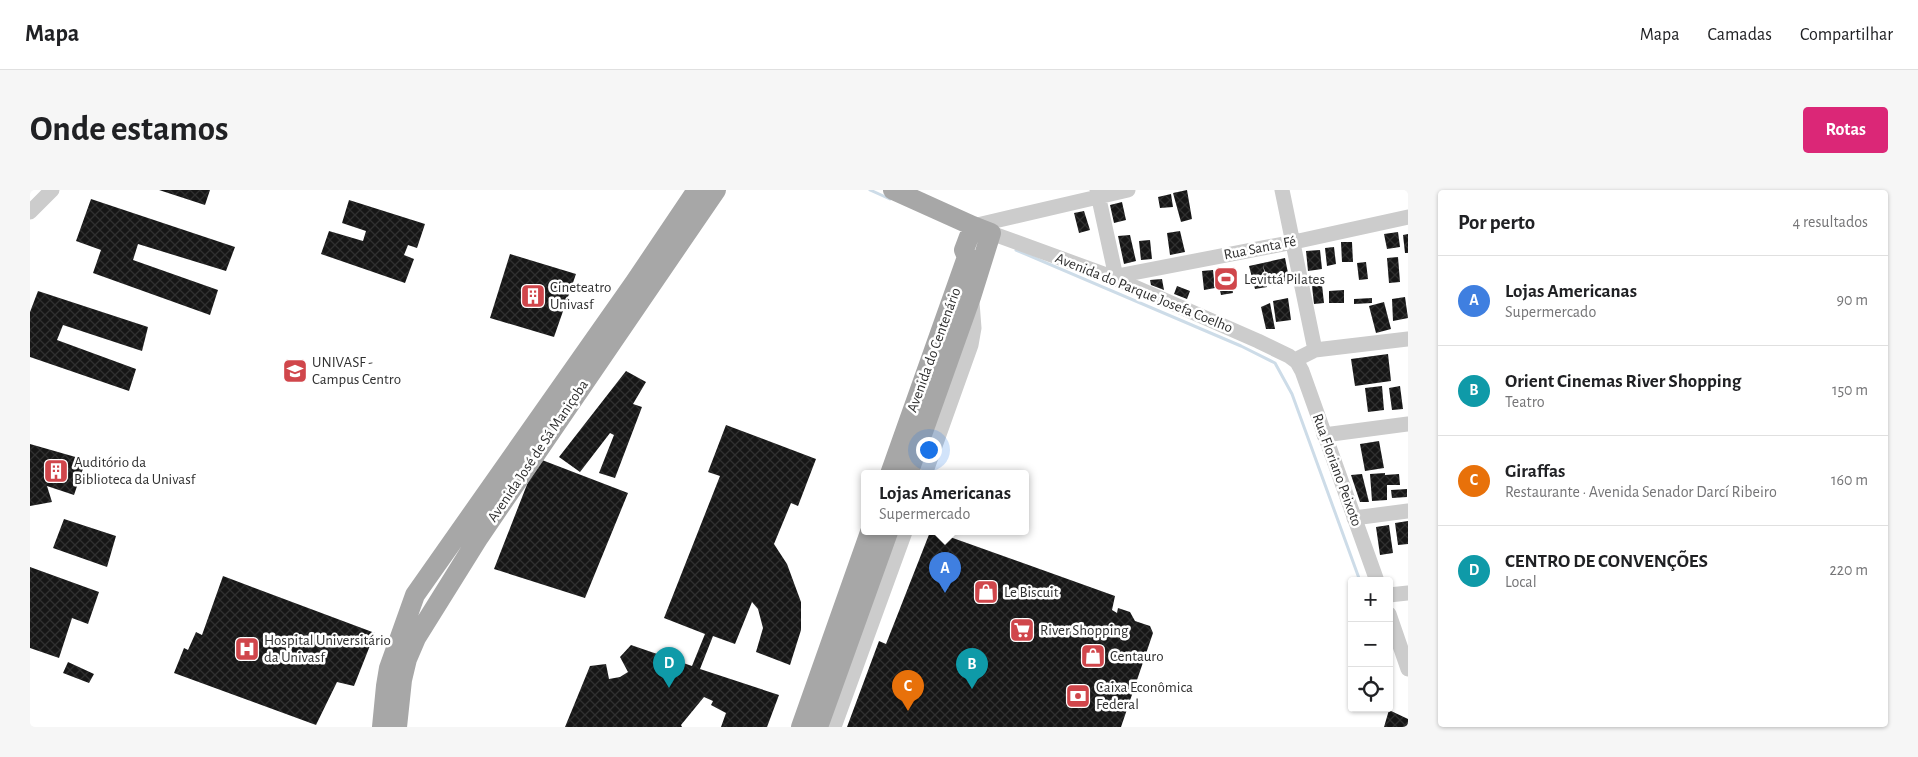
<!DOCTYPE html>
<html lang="pt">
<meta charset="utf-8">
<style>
body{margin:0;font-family:"Alegreya Sans",sans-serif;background:#f6f6f6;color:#202124}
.controls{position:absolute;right:15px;bottom:15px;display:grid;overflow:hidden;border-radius:5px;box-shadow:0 1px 4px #0004}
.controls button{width:45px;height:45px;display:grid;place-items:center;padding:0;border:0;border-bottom:1px solid #e0e0e0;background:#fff;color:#202124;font:25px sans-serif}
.you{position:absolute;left:898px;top:259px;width:18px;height:18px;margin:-12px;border:4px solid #fff;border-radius:50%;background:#1a73e8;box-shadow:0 0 0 8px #1a73e833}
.badge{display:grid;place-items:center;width:32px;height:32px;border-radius:50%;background:#db2777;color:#fff;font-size:16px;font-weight:700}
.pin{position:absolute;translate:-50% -41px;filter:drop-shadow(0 1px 2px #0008)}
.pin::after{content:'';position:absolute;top:26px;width:18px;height:15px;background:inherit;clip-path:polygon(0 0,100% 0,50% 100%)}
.popup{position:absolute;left:831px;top:280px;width:168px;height:65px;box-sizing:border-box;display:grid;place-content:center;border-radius:5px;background:#fff;filter:drop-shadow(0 1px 4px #0005);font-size:16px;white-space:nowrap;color:#757577}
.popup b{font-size:19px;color:#202124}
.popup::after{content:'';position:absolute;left:50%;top:100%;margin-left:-10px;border:10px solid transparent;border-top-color:#fff}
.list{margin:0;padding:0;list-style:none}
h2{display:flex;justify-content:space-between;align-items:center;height:65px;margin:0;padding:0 20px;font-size:21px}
h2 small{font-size:16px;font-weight:400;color:#757577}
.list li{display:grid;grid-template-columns:32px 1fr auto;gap:15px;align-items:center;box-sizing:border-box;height:90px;padding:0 20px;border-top:1px solid #e0e0e0}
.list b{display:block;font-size:19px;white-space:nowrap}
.list p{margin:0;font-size:16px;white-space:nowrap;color:#757577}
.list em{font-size:16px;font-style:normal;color:#757577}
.icon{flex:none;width:28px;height:28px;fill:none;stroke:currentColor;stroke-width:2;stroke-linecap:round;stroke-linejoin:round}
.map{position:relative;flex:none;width:1378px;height:537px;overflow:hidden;border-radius:5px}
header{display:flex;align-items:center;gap:30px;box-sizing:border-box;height:70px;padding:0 25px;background:#fff;border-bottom:1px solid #e0e0e0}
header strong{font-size:24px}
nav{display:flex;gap:28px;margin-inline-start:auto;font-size:18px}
.intro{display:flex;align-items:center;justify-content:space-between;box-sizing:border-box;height:120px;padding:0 30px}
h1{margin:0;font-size:35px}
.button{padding:12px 22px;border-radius:5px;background:#db2777;color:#fff;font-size:18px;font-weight:700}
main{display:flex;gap:30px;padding:0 30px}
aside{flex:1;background:#fff;border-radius:5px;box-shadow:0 1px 4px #0004}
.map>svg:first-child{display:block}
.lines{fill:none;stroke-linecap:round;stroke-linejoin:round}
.stream{stroke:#cddce8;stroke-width:3}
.building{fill:url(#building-cross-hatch)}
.minor{stroke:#ccc;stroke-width:15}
.major{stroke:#a7a7a7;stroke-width:20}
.labels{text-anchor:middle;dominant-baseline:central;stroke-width:5;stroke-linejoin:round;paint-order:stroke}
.street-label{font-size:15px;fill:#2f2f2f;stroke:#fff}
.poi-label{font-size:15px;fill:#2f2f2f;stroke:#fff;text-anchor:start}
</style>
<header>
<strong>Mapa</strong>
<nav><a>Mapa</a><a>Camadas</a><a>Compartilhar</a></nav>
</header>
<div class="intro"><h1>Onde estamos</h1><a class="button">Rotas</a></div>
<main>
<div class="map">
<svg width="1378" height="537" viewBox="0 0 1378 537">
<defs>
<pattern id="building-cross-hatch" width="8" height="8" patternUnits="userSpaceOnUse" patternTransform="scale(1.25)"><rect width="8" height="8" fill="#161616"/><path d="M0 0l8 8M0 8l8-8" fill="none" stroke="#303030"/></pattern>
</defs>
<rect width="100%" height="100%" fill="#fff"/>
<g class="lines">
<path class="stream" d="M840 0 860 9
M986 60 1211 156 1245 173 1262 204 1330 391"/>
</g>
<path class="building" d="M129 0H180L175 15Z
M1157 0 1162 29 1151 32 1143 3Z
M1141 4 1143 17 1130 18 1128 7Z
M61 9 205 57 196 81 108 54 103 70 188 100 180 125 63 83 71 60 46 51Z
M319 10 395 34 387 58 378 55 374 65 384 69 375 93 291 64 299 41 333 51 336 41 312 33Z
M1092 12 1096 30 1084 33 1080 15Z
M1054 21 1060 40 1049 43 1044 23Z
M1150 41 1155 62 1140 65 1137 43Z
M1368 42 1370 57 1357 59 1354 44Z
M1378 44V63H1375L1373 45Z
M1100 45 1106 71 1094 74 1088 46Z
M1120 50 1122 69 1111 70 1109 51Z
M1311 52H1322L1323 72H1312Z
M1304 57 1306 74 1297 76 1295 58Z
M1290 60 1292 79 1278 81 1276 61Z
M480 64 546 84 524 147 460 128Z
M1368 67 1370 92 1359 93 1357 68Z
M1255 68 1260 93 1239 96 1233 75 1237 97 1225 99 1219 76Z
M1336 72 1338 89 1329 90 1327 73Z
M1199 79 1203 103 1191 105 1186 82Z
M1183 80 1185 98 1174 100 1172 81Z
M1132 89 1134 100 1121 95 1120 90Z
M1292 95 1294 113 1284 114 1282 96Z
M1147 96 1160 101 1157 109 1144 104Z
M1314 100V113H1299V101Z
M8 101 118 137 112 161 33 135 27 150 106 179 99 201 0 167V122Z
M1375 107 1378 128 1363 131 1362 109Z
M1258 108 1261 130 1246 132 1243 111Z
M1342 108V113L1324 114V109Z
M1354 112 1361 139 1346 143 1339 116Z
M1240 113 1245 139H1236L1231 117Z
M1358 164 1361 191 1325 196 1321 169Z
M596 181 616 192 603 214 612 217 585 288 569 283 584 245 580 243 550 282 529 267Z
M1352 196 1354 220 1338 222 1335 198Z
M1370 196 1373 219 1362 220 1359 198Z
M696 235 786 269 768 316 761 313 744 354 757 374 771 412V440L760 475 726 462 733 438 728 419 722 412 705 454 683 446 670 479 749 505 737 537H691L696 523 681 515 683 511 674 507 651 535 652 537H535L560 476 576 474 579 489 590 487 598 482 590 467 601 455 662 476 675 444 634 428 690 286 678 282Z
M1349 251 1354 278 1335 281 1330 254Z
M0 254 56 270 44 305 17 296 22 312 0 316Z
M512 270 598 303 555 408 464 379 498 292Z
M1355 283V285L1369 284 1370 295H1357V310L1342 311 1340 284Z
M1332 284 1339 312H1330L1321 285Z
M1377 299V307L1362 308 1361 300Z
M34 329 86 346 77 377 23 358Z
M1378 331V354L1368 355 1365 333Z
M1359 335 1363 363 1350 365 1346 337Z
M900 342H906L1085 406 1082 420 1087 423 1088 418 1100 422 1105 431 1120 436 1123 443 1091 537H817L849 451 856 454Z
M0 377 69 402 58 434 42 428 29 468 0 458Z
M193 386 345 443 324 496 307 492 286 535 144 483 154 458 158 460 166 442 172 445Z
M38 472 64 484 59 493 33 483Z
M1359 520 1378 529V537H1354Z"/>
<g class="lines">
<path class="minor" d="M1067 0 1086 87
M1252 0 1285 160
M0 22 22 0
M943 36 1098 0
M961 43 1082 87 1228 151 1259 166 1267 172 1272 181 1347 391
M1082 87 1264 52 1378 27
M1265 170 1285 160 1378 149
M1294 245 1378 234
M895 284 941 155 944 138 942 112
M1324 328 1378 321
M1359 405 1378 403
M1359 424 1378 479
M804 537 875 342"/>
<path class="major" d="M863 0 943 36 961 43 941 107 878 284
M860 284 937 67 934 60 943 36
M352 537 356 496 359 478 385 405 605 92 667 0
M367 537 372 490 377 469 386 448 449 347 686 0
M771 537 840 342
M788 537 858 342"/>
</g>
<defs>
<symbol id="stadium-square" viewBox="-11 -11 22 22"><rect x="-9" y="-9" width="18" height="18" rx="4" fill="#d0464b" stroke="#fff"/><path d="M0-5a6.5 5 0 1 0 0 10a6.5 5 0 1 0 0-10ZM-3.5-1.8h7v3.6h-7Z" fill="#fff"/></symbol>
<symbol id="building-square" viewBox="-11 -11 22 22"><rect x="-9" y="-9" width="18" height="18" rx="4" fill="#d0464b" stroke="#fff"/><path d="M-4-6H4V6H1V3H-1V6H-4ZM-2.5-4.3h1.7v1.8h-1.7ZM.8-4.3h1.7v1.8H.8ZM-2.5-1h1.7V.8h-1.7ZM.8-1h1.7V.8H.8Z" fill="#fff"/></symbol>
<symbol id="university-square" viewBox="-11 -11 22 22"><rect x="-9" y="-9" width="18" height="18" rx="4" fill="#d0464b" stroke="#fff"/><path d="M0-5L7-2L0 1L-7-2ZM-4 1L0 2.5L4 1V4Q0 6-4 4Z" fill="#fff"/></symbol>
<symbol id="shop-square" viewBox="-11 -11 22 22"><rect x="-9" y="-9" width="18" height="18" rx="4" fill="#d0464b" stroke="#fff"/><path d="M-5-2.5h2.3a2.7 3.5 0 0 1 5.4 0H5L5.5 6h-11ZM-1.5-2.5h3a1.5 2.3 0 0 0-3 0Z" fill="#fff"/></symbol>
<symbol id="supermarket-square" viewBox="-11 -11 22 22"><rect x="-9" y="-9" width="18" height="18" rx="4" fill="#d0464b" stroke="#fff"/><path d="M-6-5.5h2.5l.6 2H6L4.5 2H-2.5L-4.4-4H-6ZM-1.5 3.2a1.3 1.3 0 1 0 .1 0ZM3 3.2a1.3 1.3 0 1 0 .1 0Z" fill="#fff"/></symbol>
<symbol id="hospital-square" viewBox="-11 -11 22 22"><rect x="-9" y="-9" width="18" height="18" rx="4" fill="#d0464b" stroke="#fff"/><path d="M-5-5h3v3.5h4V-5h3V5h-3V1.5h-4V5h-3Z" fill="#fff"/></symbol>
<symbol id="bank-square" viewBox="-11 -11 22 22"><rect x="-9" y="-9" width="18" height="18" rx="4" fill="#d0464b" stroke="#fff"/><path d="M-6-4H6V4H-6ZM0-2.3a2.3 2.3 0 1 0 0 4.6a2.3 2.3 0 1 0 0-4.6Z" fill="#fff"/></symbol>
</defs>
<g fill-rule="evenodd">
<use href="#stadium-square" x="1182" y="75" width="28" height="28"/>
<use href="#building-square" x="489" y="92" width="28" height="28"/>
<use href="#university-square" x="251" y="167" width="28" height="28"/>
<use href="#building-square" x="12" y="267" width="28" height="28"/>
<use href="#shop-square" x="942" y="388" width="28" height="28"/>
<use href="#supermarket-square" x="978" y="426" width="28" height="28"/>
<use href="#hospital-square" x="203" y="445" width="28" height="28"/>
<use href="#shop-square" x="1049" y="452" width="28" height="28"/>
<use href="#bank-square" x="1034" y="492" width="28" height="28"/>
</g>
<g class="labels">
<g class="street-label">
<text transform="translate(1230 58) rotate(-11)">Rua Santa Fé</text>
<text transform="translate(1114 103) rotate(22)">Avenida do Parque Josefa Coelho</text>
<text transform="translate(904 160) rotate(-70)">Avenida do Centenário</text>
<text transform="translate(508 261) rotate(-56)">Avenida José de Sá Maniçoba</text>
<text transform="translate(1307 280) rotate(70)">Rua Floriano Peixoto</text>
</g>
<g class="poi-label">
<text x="1214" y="89">Levittá Pilates</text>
<text x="520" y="97">Cineteatro<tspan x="520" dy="17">Univasf</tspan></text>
<text x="282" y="172">UNIVASF -<tspan x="282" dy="17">Campus Centro</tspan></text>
<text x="44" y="272">Auditório da<tspan x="44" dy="17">Biblioteca da Univasf</tspan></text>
<text x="974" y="402">Le Biscuit</text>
<text x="1010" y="440">River Shopping</text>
<text x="234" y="450">Hospital Universitário<tspan x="234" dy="17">da Univasf</tspan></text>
<text x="1080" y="466">Centauro</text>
<text x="1066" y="497">Caixa Econômica<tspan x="1066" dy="17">Federal</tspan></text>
</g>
</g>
</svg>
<div class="controls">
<button>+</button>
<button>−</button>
<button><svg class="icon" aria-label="locate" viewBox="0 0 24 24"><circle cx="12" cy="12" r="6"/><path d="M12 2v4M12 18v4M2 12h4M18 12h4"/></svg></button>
</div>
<div class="you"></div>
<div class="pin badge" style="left:915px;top:403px;background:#3f7fe0">A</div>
<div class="popup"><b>Lojas Americanas</b>Supermercado</div>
<div class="pin badge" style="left:942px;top:499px;background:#0f9aa8">B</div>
<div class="pin badge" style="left:878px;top:521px;background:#e8710a">C</div>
<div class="pin badge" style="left:639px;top:498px;background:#0f9aa8">D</div>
</div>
<aside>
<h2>Por perto<small>4 resultados</small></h2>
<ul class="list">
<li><span class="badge" style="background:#3f7fe0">A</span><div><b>Lojas Americanas</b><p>Supermercado</p></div><em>90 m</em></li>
<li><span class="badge" style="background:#0f9aa8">B</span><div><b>Orient Cinemas River Shopping</b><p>Teatro</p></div><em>150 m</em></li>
<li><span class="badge" style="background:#e8710a">C</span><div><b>Giraffas</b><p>Restaurante · Avenida Senador Darcí Ribeiro</p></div><em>160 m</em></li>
<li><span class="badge" style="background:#0f9aa8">D</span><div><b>CENTRO DE CONVENÇÕES</b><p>Local</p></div><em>220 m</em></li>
</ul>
</aside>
</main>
